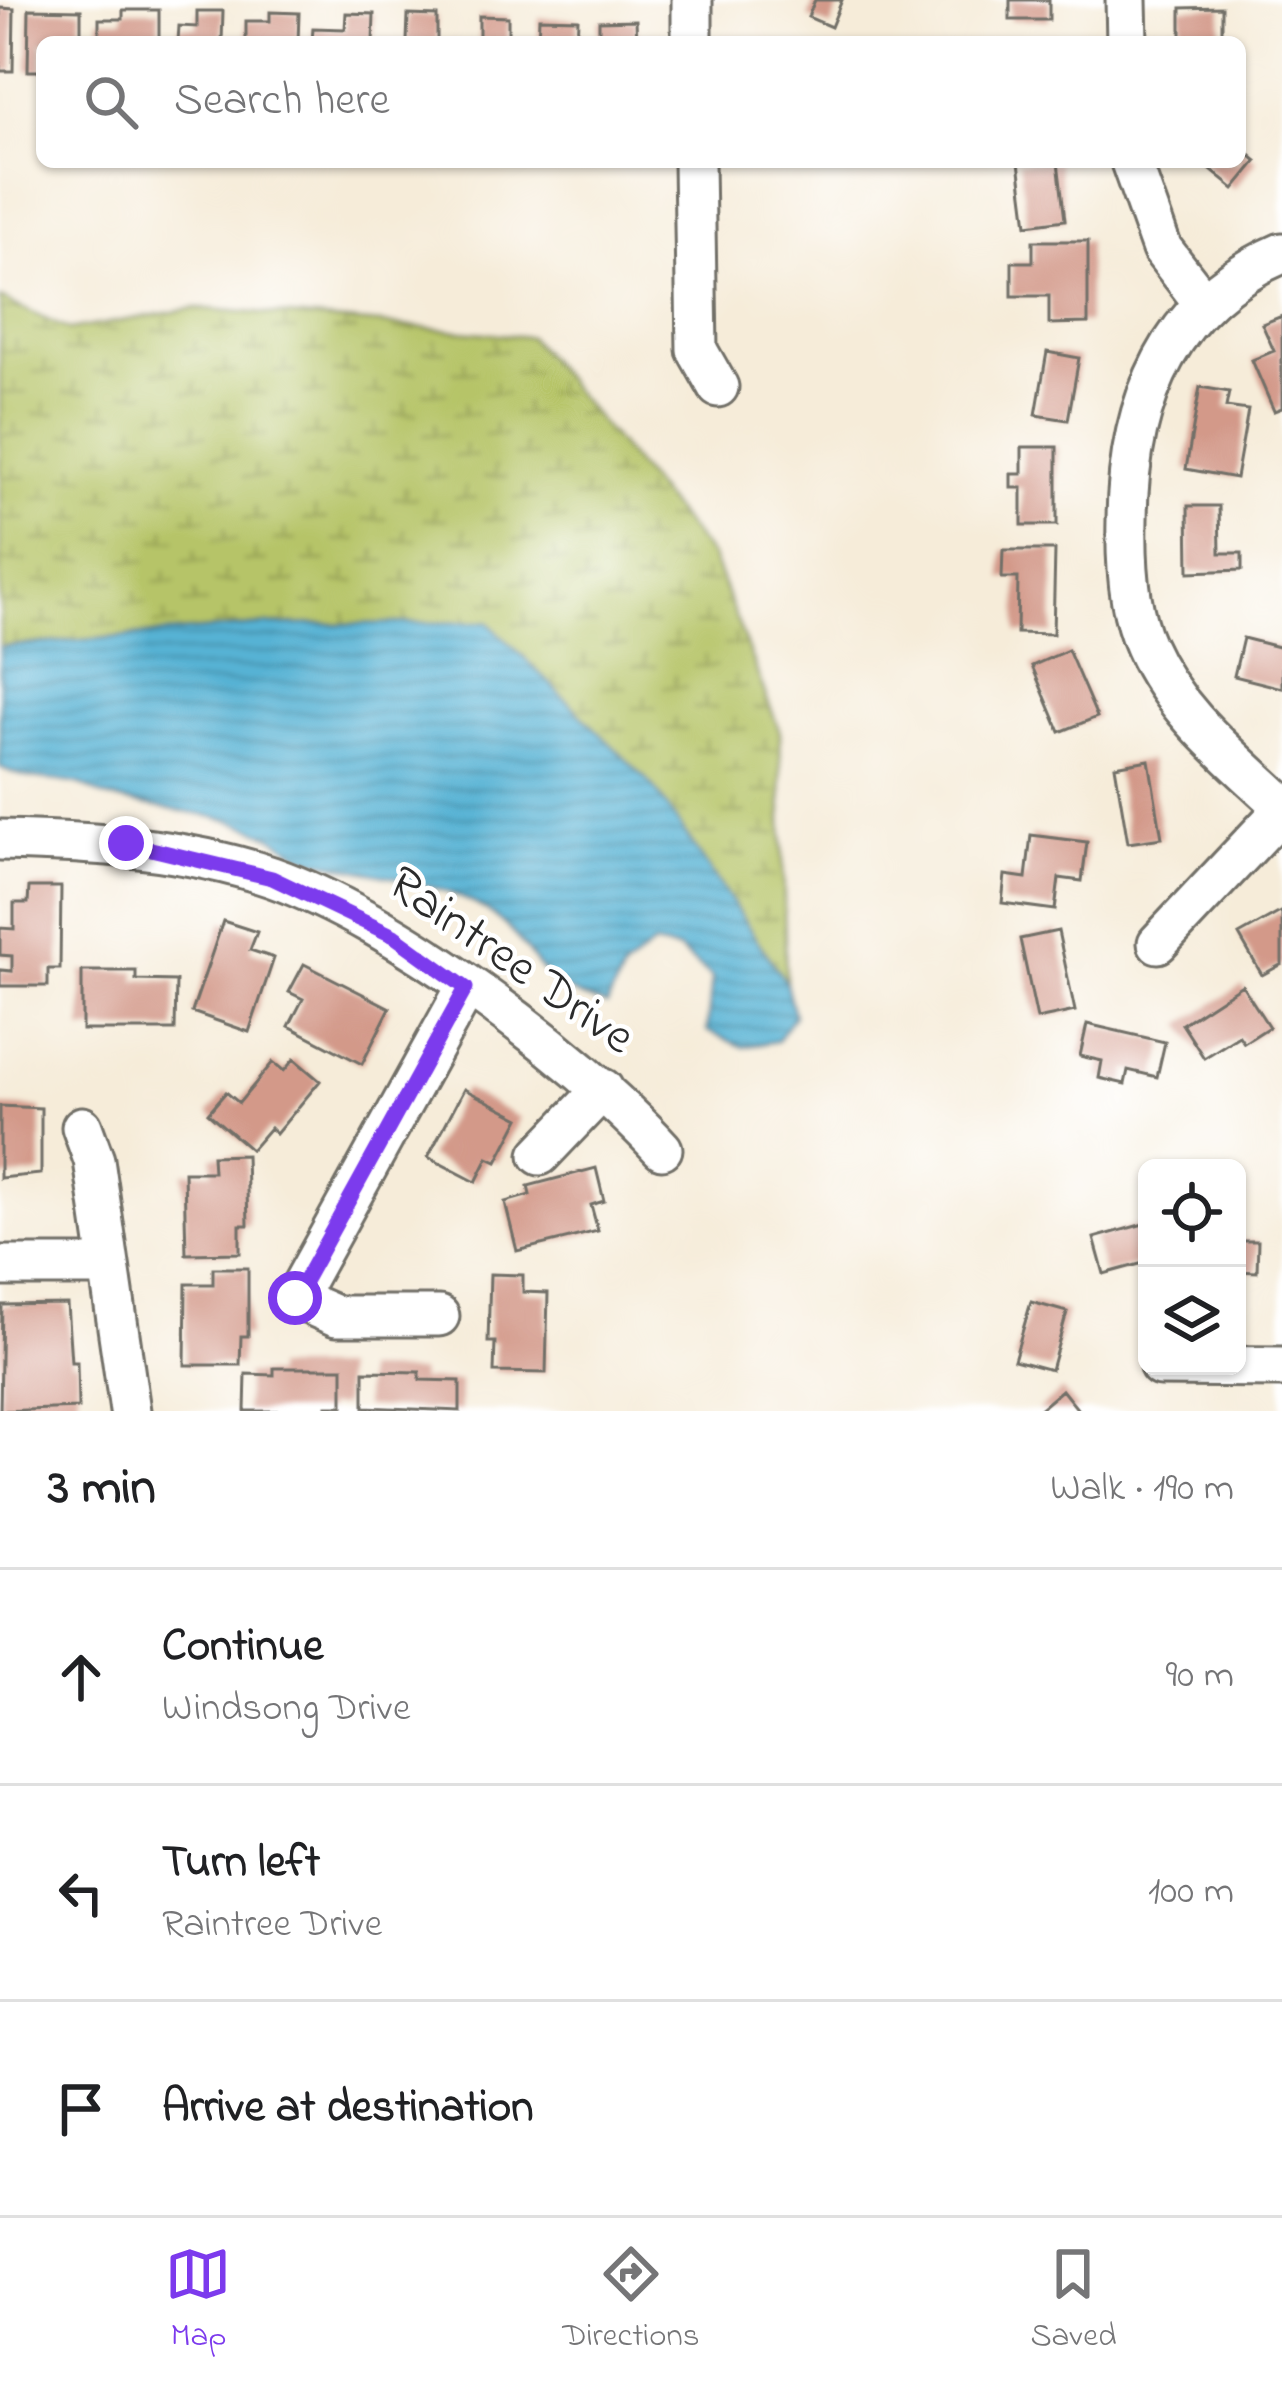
<!DOCTYPE html>
<meta charset="utf-8">
<style>
body{margin:0;font-family:"Indie Flower",sans-serif;background:#f6f6f6;color:#202124}
.controls{position:absolute;right:36px;bottom:36px;display:grid;overflow:hidden;border-radius:18px;box-shadow:0 3px 9px #0004}
.controls button{width:108px;height:108px;display:grid;place-items:center;padding:0;border:0;border-bottom:3px solid #e0e0e0;background:#fff;color:#202124;font:60px sans-serif}
.stop{position:absolute;width:36px;height:36px;margin:-27px;border:9px solid #7c3aed;border-radius:50%;background:#fff}
.stop.end{background:#7c3aed;border-color:#fff;box-shadow:0 3px 12px #0008}
.list{margin:0;padding:0;list-style:none}
h2{display:flex;justify-content:space-between;align-items:center;height:156px;margin:0;padding:0 48px;font-size:51px}
h2 small{font-size:39px;font-weight:400;color:#757577}
.list li{display:grid;grid-template-columns:78px 1fr auto;gap:36px;align-items:center;box-sizing:border-box;height:216px;padding:0 48px;border-top:3px solid #e0e0e0}
.list b{display:block;font-size:45px;white-space:nowrap}
.list p{margin:0;font-size:39px;white-space:nowrap;color:#757577}
.list em{font-size:39px;font-style:normal;color:#757577}
.icon{flex:none;width:66px;height:66px;fill:none;stroke:currentColor;stroke-width:2;stroke-linecap:round;stroke-linejoin:round}
.map{position:relative;flex:none;width:1282px;height:1411px;overflow:hidden}
.search{position:absolute;background:#fff;box-shadow:0 3px 9px #0004;left:36px;right:36px;top:36px;height:132px;display:flex;align-items:center;gap:30px;box-sizing:border-box;padding:0 42px;border-radius:18px;color:#757577;font-size:45px}
.sheet{height:804px;background:#fff}
nav{display:flex;justify-content:space-around;align-items:center;box-sizing:border-box;height:168px;border-top:3px solid #e0e0e0;background:#fff;font-size:33px;color:#757577}
nav a{display:grid;justify-items:center;gap:6px}
nav .on{color:#7c3aed}
.map>svg:first-child{display:block}
.wetland{fill:url(#wetland-marsh);stroke:#707849;stroke-width:3}
.water{fill:url(#water-rules);stroke:#406e80;stroke-width:3}
.building{fill:#d39989}
.lines{fill:none;stroke-linecap:round;stroke-linejoin:round}
.minor-casing{stroke:#726f68;stroke-width:45}
.minor{stroke:#fff;stroke-width:39}
.route{stroke:#7c3aed;stroke-width:15}
.labels{text-anchor:middle;dominant-baseline:central;stroke-width:9;stroke-linejoin:round;paint-order:stroke}
.street-label{font-size:51px;fill:#2b2b2b;stroke:#fff}
</style>
<div class="map">
<svg width="1282" height="1411" viewBox="0 0 1282 1411">
<defs>
<pattern id="wetland-marsh" width="20" height="14" patternUnits="userSpaceOnUse" patternTransform="scale(3)"><rect width="20" height="14" fill="#b6c467"/><path d="M1 5h8M5 5V1M11 12h8M15 12V8" fill="none" stroke="#949f55"/></pattern>
<pattern id="water-rules" width="6" height="5" patternUnits="userSpaceOnUse" patternTransform="scale(3)"><rect width="6" height="5" fill="#56b2d4"/><path d="M0 2.5h6" fill="none" stroke="#4791ac"/></pattern>
</defs>
<rect width="100%" height="100%" fill="#fff"/>
<filter id="ink" filterUnits="userSpaceOnUse"><feTurbulence type="fractalNoise" baseFrequency=".00833" numOctaves="2"/><feDisplacementMap in="SourceGraphic" scale="24" xChannelSelector="R" yChannelSelector="G"/><feConvolveMatrix kernelMatrix="1 2 1 2 8 2 1 2 1" color-interpolation-filters="sRGB"/></filter>
<filter id="wash" filterUnits="userSpaceOnUse"><feTurbulence type="fractalNoise" baseFrequency=".004" numOctaves="4" result="noise"/><feDisplacementMap in="SourceGraphic" scale="48" xChannelSelector="R" yChannelSelector="G"/><feGaussianBlur stdDeviation="2.7" result="paint"/><feColorMatrix in="noise" values="0 0 0 0 0 0 0 0 0 0 0 0 0 0 0 0 0 1.4 0 .05"/><feComposite in="paint" operator="in"/></filter>
<g filter="url(#wash)">
<rect width="100%" height="100%" fill="#f6ecd9"/>
<path class="wetland" d="M0 298 69 330 196 308 529 337 712 557 780 732 786 983 653 786 265 625 0 647Z"/>
<path class="water" d="M488 622 653 786 786 983 794 1015 777 1041 743 1047 707 1031 712 978 679 950 653 945 623 971 607 1005C524 983 542 948 487 911 439 879 355 873 300 855 243 809 174 815 106 797 97 795 90 788 81 785 50 776 32 784 0 767V647L265 625Z"/>
<g id="blocks">
<path class="building" d="M815 0H842L831 27 808 17Z
M1010 0H1049V20H1010Z
M1222 7V42H1181V8Z
M0 8 14 9 13 71H0Z
M29 9 81 10V42H42V71H28Z
M123 10H159V40L99 42V19H123Z
M197 11H223L222 42H178L179 26 197 27Z
M270 12 299 13 298 42H246V21H270Z
M346 13 374 14 373 42H312L313 28 345 29Z
M408 15 437 16V42H407Z
M479 16 508 17V42H479Z
M539 18 578 19 577 42H538Z
M636 20 637 42H599V21Z
M1240 147 1257 161 1234 189 1201 162H1240Z
M1019 162H1058L1065 220 1027 225Z
M1033 241H1088V323L1049 324V296H1012V262H1033Z
M1282 316V408L1274 411 1252 360 1274 351 1262 324Z
M1047 352 1079 358 1068 420 1036 415Z
M1200 387 1229 392 1226 407 1248 410 1236 478 1186 469Z
M1022 447H1057V525H1022V488H1011V474H1022Z
M1188 506H1219L1220 553H1242V570L1189 572Z
M1003 550H1055L1053 634 1017 633 1018 578H1002Z
M1243 638 1282 648V688L1234 676Z
M1068 650 1097 717 1060 732 1032 666Z
M1149 760 1162 838 1128 843 1115 766Z
M1031 835 1087 842 1082 881 1059 878 1055 910 1002 903 1005 875 1026 878Z
M29 887H61L60 969H48V986H0V970L12 971V956L0 955V928L14 929V903H28Z
M1282 911V964L1262 975 1239 935Z
M223 921 257 932 250 950 274 958 249 1032 192 1012Z
M1058 931 1075 1011 1037 1019 1020 939Z
M304 964 390 1008 362 1064 289 1026 303 999 289 992Z
M82 971H136V980L176 981 175 1030H82Z
M1242 985 1269 1027 1244 1043 1239 1036 1204 1058 1182 1024Z
M1087 1024 1165 1042 1157 1077 1128 1070 1125 1084 1099 1078 1102 1061 1080 1056Z
M294 1059 320 1081 276 1134 270 1128 251 1150 208 1113 226 1092 239 1103 273 1062 284 1071Z
M464 1089 520 1118 497 1162 488 1158 476 1182 428 1157Z
M0 1106 41 1108V1174L0 1178Z
M246 1155 248 1225H240V1253L186 1254 184 1172H213L212 1156Z
M596 1168 604 1201 591 1205 598 1231 517 1251 505 1202 530 1195 528 1186Z
M1147 1223V1262L1104 1274 1094 1238Z
M1237 1241H1258L1257 1272 1237 1271Z
M213 1268H248V1336H241L240 1365H185L186 1284H213Z
M490 1274 523 1275V1292L548 1293 546 1373 494 1372 495 1342H488Z
M1031 1302 1067 1312 1051 1370 1014 1360Z
M67 1304 71 1362H77L78 1408 0 1411 2 1305Z
M274 1368H343V1406H327V1411H245L246 1374 274 1375Z
M364 1371 420 1372V1380L460 1381V1411L364 1407Z
M1062 1390 1079 1411H1037Z"/>
</g>
</g>
<g filter="url(#ink)">
<use href="#blocks" fill-opacity="0" stroke="#726f68" stroke-width="3"/>
<g class="lines">
<defs>
<path id="minor" d="M692 0V42
M1126 0 1127 42
M694 162 697 350 718 387
M1131 162 1162 249 1203 302
M1282 253C1169 301 1128 403 1127 520 1126 560 1128 609 1145 646 1174 712 1231 757 1282 805
M0 840C92 842 184 847 272 877 396 921 573 1053 662 1149
M1158 943 1282 811
M82 1127 94 1160 130 1411
M540 1155 603 1089
M0 1266H109
M439 1316H336L295 1298 466 988
M1160 1366 1282 1367"/>
</defs>
<use href="#minor" class="minor-casing"/>
<use href="#minor" class="minor"/>
</g>
</g>
<g class="lines" filter="url(#ink)">
<path class="route" d="M126 843 272 878 394 936 466 988 295 1298"/>
</g>
<g class="labels">
<g class="street-label">
<text transform="translate(510 962) rotate(35)">Raintree Drive</text>
</g>
</g>
</svg>
<div class="controls">
<button><svg class="icon" aria-label="locate" viewBox="0 0 24 24"><circle cx="12" cy="12" r="6"/><path d="M12 2v4M12 18v4M2 12h4M18 12h4"/></svg></button>
<button><svg class="icon" aria-label="layers" viewBox="0 0 24 24"><path d="M12 4l9 5-9 5-9-5zM3 14l9 5 9-5"/></svg></button>
</div>
<div class="stop" style="left:295px;top:1298px"></div>
<div class="stop end" style="left:126px;top:843px"></div>
<div class="search"><svg class="icon" aria-label="search" viewBox="0 0 24 24"><circle cx="10" cy="10" r="6"/><path d="M15 15l6 6"/></svg>Search here</div>
</div>
<section class="sheet">
<h2>3 min<small>Walk · 190 m</small></h2>
<ul class="list">
<li><svg class="icon" aria-label="ahead" viewBox="0 0 24 24"><path d="M12 20V5M6 11l6-6 6 6"/></svg><div><b>Continue</b><p>Windsong Drive</p></div><em>90 m</em></li>
<li><svg class="icon" aria-label="left" viewBox="0 0 24 24"><path d="M17 20v-9H6M10 6l-5 5 5 5"/></svg><div><b>Turn left</b><p>Raintree Drive</p></div><em>100 m</em></li>
<li><svg class="icon" aria-label="arrive" viewBox="0 0 24 24"><path d="M6 21V4h12l-3 4 3 4H6"/></svg><div><b>Arrive at destination</b></div></li>
</ul>
</section>
<nav>
<a class="on"><svg class="icon" aria-label="map" viewBox="0 0 24 24"><path d="M3 6l6-2 6 2 6-2v14l-6 2-6-2-6 2zM9 4v14M15 6v14"/></svg>Map</a>
<a><svg class="icon" aria-label="directions" viewBox="0 0 24 24"><path d="M12 3l9 9-9 9-9-9zM9 14v-3h6M13 9l2 2-2 2"/></svg>Directions</a>
<a><svg class="icon" aria-label="saved" viewBox="0 0 24 24"><path d="M7 4h10v16l-5-4-5 4z"/></svg>Saved</a>
</nav>
